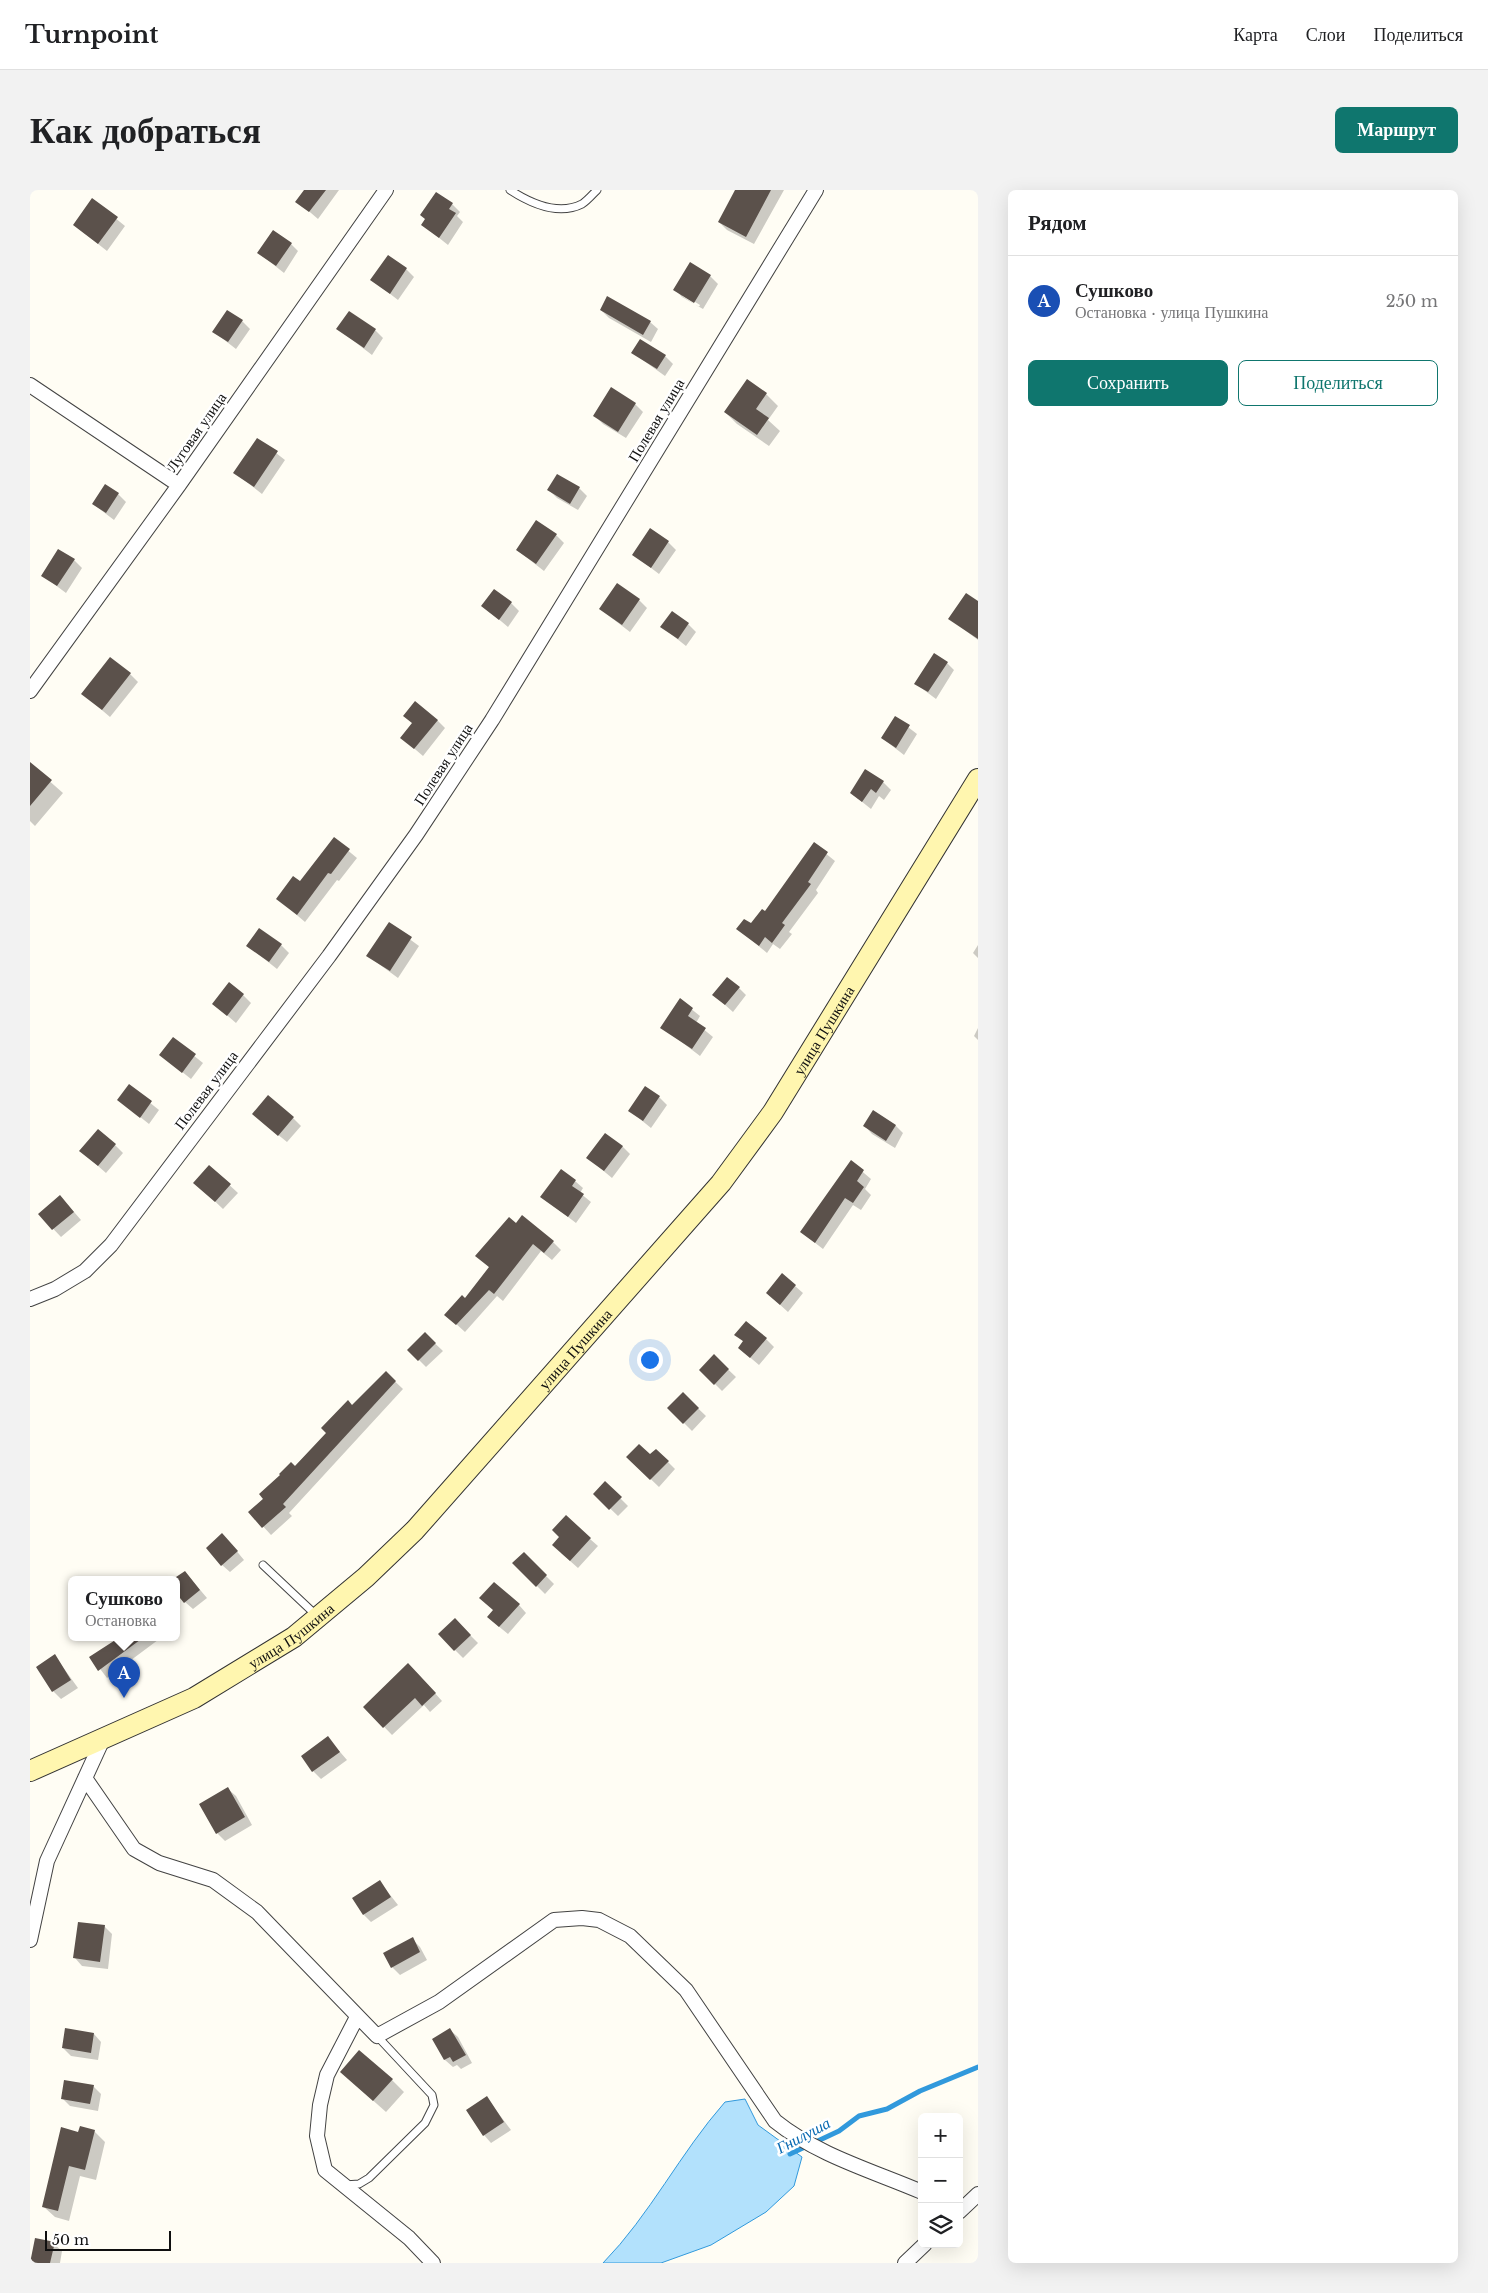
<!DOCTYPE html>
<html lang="ru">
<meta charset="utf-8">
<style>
body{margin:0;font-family:"Libre Baskerville",serif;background:#f2f2f2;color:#202124}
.controls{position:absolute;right:15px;bottom:15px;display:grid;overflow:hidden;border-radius:8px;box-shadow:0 5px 20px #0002}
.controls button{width:45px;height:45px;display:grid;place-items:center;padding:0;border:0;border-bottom:1px solid #e0e0e0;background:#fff;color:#202124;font:25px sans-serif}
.scale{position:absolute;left:15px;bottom:12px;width:126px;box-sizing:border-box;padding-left:5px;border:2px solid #101010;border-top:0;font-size:14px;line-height:18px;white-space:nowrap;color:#101010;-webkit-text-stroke:4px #fff;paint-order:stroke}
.you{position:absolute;left:619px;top:1169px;width:18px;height:18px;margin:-12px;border:4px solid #fff;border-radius:50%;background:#1a73e8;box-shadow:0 0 0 8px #1a73e833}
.badge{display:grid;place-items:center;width:32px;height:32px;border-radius:50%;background:#0f766e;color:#fff;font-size:16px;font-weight:700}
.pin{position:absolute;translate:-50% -41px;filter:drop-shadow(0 1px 2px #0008)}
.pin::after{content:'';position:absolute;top:26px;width:18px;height:15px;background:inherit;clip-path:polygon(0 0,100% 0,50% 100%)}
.popup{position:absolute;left:38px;top:1386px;width:112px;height:65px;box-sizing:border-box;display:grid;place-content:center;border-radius:8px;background:#fff;filter:drop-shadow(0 1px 4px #0005);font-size:16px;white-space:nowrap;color:#757577}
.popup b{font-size:19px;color:#202124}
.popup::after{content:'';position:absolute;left:50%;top:100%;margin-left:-10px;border:10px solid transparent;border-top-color:#fff}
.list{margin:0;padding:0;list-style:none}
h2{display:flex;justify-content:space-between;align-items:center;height:65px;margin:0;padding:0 20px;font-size:21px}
h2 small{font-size:16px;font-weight:400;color:#757577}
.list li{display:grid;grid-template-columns:32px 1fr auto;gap:15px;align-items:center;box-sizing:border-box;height:90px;padding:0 20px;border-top:1px solid #e0e0e0}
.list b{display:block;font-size:19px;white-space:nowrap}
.list p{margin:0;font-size:16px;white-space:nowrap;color:#757577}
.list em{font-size:16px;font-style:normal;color:#757577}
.actions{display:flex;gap:10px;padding:15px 20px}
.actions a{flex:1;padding:11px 0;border:1px solid #0f766e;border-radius:8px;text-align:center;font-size:18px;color:#0f766e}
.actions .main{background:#0f766e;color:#fff}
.icon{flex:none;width:28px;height:28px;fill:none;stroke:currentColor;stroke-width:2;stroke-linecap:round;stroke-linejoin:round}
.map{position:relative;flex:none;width:948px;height:2073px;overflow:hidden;border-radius:8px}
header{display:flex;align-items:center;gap:30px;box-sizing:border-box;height:70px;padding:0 25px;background:#fff;border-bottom:1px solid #e0e0e0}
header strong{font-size:24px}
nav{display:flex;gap:28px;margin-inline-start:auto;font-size:18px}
.intro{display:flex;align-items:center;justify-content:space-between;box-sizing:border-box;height:120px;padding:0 30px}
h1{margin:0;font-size:35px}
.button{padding:12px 22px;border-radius:8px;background:#0f766e;color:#fff;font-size:18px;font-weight:700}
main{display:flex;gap:30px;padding:0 30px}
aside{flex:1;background:#fff;border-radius:8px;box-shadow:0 5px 20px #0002}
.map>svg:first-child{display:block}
.water{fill:#b2e1fc;stroke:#3199dc}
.shadow{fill:#0003;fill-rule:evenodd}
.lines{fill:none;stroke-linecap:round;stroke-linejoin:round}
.stream{stroke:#3199dc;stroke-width:5}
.building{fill:#5b514b}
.service-casing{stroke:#434343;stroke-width:9}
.minor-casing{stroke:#434343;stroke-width:16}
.secondary-casing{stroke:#323232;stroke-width:22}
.service{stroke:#fff;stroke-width:7}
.minor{stroke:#fff;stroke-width:14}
.secondary{stroke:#fff6af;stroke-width:20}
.labels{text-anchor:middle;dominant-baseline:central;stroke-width:5;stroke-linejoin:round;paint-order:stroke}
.street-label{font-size:15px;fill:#101010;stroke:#fff}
.water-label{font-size:16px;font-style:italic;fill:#0a6ab2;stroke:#fff}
</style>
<header>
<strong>Turnpoint</strong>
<nav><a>Карта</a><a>Слои</a><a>Поделиться</a></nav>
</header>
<div class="intro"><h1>Как добраться</h1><a class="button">Маршрут</a></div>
<main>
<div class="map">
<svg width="948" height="2073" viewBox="0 0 948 2073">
<rect width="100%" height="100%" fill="#fffdf4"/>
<path class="water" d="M715 1909 728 1935 772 1967 764 1996 736 2022 681 2055 631 2073H573C620 2025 650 1963 695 1912Z"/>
<path class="shadow" d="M275 0H309L288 29 267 11Z
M713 0H754L724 54 697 40 689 32Z
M63 10 95 36 77 61 44 35Z
M422 14 430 22 427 26 433 32 418 55 393 35Z
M261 54 268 61 254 83 229 63Z
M376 79 384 87 368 110 342 90Z
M680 86 688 94 673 119 652 107 645 99ZM652 104 670 115 669 117 652 106Z
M571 120 620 132 628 139 621 152 579 128Z
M212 131 220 139 206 159 184 142Z
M308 139 345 140 353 148 342 165Z
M603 163 635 166 643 174 635 186Z
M736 204 748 216 738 230 750 241 739 256 707 234 695 222Z
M605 214 613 222 596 248 573 234 565 226Z
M228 249 255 270 232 304 205 283Z
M549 298 557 306 548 320 527 308 519 300Z
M88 304 96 312 84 330 63 314Z
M526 345 534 353 514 381 487 360Z
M638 352 646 360 629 384 604 365Z
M44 370 52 378 36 403 12 385Z
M936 405 948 412V450L920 429Z
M609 410 617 418 600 442 570 419Z
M481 413 489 421 478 437 453 416Z
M658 434 666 442 656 456 632 437Z
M917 473 924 480 906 509 886 494Z
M100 484 108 492 80 527 53 504Z
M865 527 887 544 874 565 852 548Z
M407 530 415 538 393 566 372 548Z
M0 574 33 603 5 636 0 631Z
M853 592 861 600 854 610 849 606 841 619 821 603Z
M304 649 327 668 309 691 307 690 275 732 248 709 270 693Z
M784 654 805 671 786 700 788 703 759 742 762 744 750 759 743 754 737 763 708 739 721 735 735 723Z
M359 734 389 756 368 788 338 766Z
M251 755 259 763 247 779 218 756Z
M948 755V768L943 763Z
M709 798 716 805 703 822 684 805Z
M213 805 221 813 206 833 184 814Z
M650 810 670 826 666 833 683 847 670 866 632 837Z
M948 838V850L944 846Z
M143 849 173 873 161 889 131 865Z
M99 896 129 920 119 934 89 910Z
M629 907 637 915 621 938 600 921Z
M843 922 866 936 873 943 865 958 842 944 835 936Z
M263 928 271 936 257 952 231 931Z
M85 955 93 963 76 983 51 961Z
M592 956 600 964 582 988 558 968Z
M821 972 841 989 835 999 841 1005 831 1020 823 1015 793 1059 771 1042Z
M180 977 208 1003 193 1019 173 1000Z
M545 991 553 998 550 1003 561 1012 546 1033 512 1007Z
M38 1015 51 1030 31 1047 10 1025Z
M486 1035 523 1052 531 1060 522 1070 511 1061 473 1111 467 1106 435 1142 424 1132 460 1078 447 1066Z
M765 1096 773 1103 758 1122 737 1103Z
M395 1144 413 1161 396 1177 379 1160Z
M706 1145 736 1149 744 1157 729 1175 709 1158 714 1152Z
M684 1166 706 1187 692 1201 671 1180Z
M356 1183 373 1199 259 1323 262 1326 241 1345 220 1322Z
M653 1204 676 1226 662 1241 639 1218Z
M626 1260 645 1279 629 1297 606 1275Z
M575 1293 598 1316 588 1326 565 1304Z
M560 1349 568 1356 548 1378 531 1363Z
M200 1353 214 1370 200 1382 192 1375Z
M494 1364 524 1394 515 1404 484 1373Z
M155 1382 177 1408 163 1419 155 1412Z
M489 1415 496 1423 478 1444 467 1435 464 1421Z
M425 1430 448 1453 433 1468 425 1460Z
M92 1447H132L77 1488 61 1467Z
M25 1466 48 1498 31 1509 23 1501Z
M386 1482 412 1511 400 1522 394 1515 362 1545 335 1517Z
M298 1548 317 1570 291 1589 283 1581Z
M198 1599 206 1606 222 1635 195 1651 187 1643Z
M350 1692 368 1715 341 1732 334 1725Z
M74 1736 82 1744 78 1779 52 1776 45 1768Z
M382 1749 390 1757 397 1770 370 1785 362 1777Z
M420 1840 428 1847 442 1873 431 1879 427 1875 423 1877 415 1870 403 1849Z
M64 1844 71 1852 68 1870 41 1866 33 1858Z
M311 1882 362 1890 374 1902 356 1922Z
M63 1896 71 1904 68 1921 40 1916 32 1908Z
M457 1908 481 1940 461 1953 454 1945Z
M64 1941 75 1952 66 1990 50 1986 39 2031 25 2027 14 2017 49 1943Z
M24 2054 32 2061 30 2073H2Z"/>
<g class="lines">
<path class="stream" d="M760 1964 809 1941 829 1926 857 1919 890 1901 948 1877"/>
</g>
<path class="building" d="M274 0H296L279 22 265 12Z
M705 0H741L716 47 688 32Z
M406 2 423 13 419 19 426 23 409 48 391 35 395 29 390 25Z
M62 8 88 27 68 54 43 35Z
M243 40 262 53 246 76 227 63Z
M358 65 377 78 360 104 340 90Z
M660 72 681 85 664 113 643 100Z
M577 106 621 131 613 145 570 120Z
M197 120 213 130 198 152 182 142Z
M319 121 346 139 334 158 306 139Z
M610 149 636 165 627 179 601 163Z
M717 189 737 203 726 219 739 228 727 245 694 222Z
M581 197 606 213 588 242 563 226Z
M227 248 248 261 224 297 203 283Z
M527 284 550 297 540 314 517 300Z
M75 294 89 303 76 323 62 314Z
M506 330 527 344 506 374 486 360Z
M620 338 639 351 621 378 602 365Z
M28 359 45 369 27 396 11 386Z
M587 393 610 409 592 435 569 419Z
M464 399 482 412 469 430 451 416Z
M936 403 948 411V449L918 429Z
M642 421 659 433 648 449 630 437Z
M904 463 918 472 898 502 884 494Z
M80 467 101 483 72 520 51 504Z
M385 511 408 530 384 559 370 548 382 533 373 526Z
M865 526 880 535 866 558 851 548Z
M0 572 22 590 0 616Z
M835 579 854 591 846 603 841 599 832 612 820 603Z
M304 647 320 659 301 684 298 683 267 725 246 709 263 686 270 691Z
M784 652 798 662 778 692 781 694 752 733 755 735 742 753 735 747 729 756 706 739 714 729 721 733 732 719 735 721Z
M359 732 382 747 360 781 336 766Z
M229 738 252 754 239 772 216 756Z
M697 787 710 797 695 815 682 805Z
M199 792 214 804 197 826 182 814Z
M650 808 663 818 658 826 676 838 662 859 630 838Z
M143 847 166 864 152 883 129 865Z
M99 894 122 911 110 928 87 910Z
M615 896 630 906 613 931 598 921Z
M238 905 264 927 248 946 222 924Z
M843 920 866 935 856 951 833 936Z
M68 939 86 954 68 976 49 961Z
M575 943 593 956 574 981 556 968Z
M821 970 834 980 827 991 834 997 823 1013 815 1008 785 1053 770 1042Z
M179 975 201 994 185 1012 163 993Z
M531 979 546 990 542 996 554 1004 538 1027 510 1007Z
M30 1005 44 1022 22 1040 8 1024Z
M492 1025 524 1051 514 1063 503 1054 464 1104 459 1100 426 1135 414 1125 432 1105 435 1108 459 1077 445 1066 479 1027 486 1033Z
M752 1083 766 1095 750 1115 736 1103Z
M716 1131 737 1148 720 1168 708 1158 713 1151 704 1145Z
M395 1142 406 1153 388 1171 377 1160Z
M684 1164 699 1179 684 1195 669 1180Z
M356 1181 366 1191 253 1314 256 1317 232 1338 218 1322 233 1309 229 1304 250 1285 249 1284 261 1272 265 1276 296 1243 291 1238 318 1210 322 1215Z
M653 1202 669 1218 653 1234 637 1218Z
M609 1254 620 1264 626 1259 639 1271 620 1290 596 1267Z
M575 1291 592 1307 579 1320 563 1304Z
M536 1325 561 1348 540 1371 522 1355 529 1347 522 1340Z
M192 1343 208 1361 191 1376 176 1358Z
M494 1362 517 1385 506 1397 482 1373Z
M155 1381 170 1400 154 1413 146 1403V1387Z
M464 1392 490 1414 469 1437 457 1427 463 1420 449 1408Z
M425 1428 441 1445 424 1461 408 1444Z
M90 1447H114L68 1481 59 1467Z
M25 1464 41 1490 22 1502 6 1477Z
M378 1473 406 1503 392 1516 385 1508 353 1538 333 1517Z
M298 1546 310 1562 282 1582 271 1566Z
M198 1597 215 1627 186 1644 169 1614Z
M350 1690 361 1707 333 1725 322 1708Z
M48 1732 75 1735 70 1772 43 1768Z
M383 1747 390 1762 361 1778 353 1763Z
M35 1838 64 1843 61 1863 32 1858Z
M420 1838 436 1865 423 1872 420 1867 414 1870 402 1849Z
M329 1860 363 1889 343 1911 310 1882Z
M34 1890 64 1895 60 1914 31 1909Z
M457 1906 474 1932 453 1946 436 1920Z
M50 1936 65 1940 55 1980 39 1976 28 2021 12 2017 31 1937 48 1942Z
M5 2048 25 2052 20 2073H0Z"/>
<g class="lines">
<defs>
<path id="service" d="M480 0C500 13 528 26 552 14 557 11 563 4 567 0
M233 1375 287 1426
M315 1995 329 1994 339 1988 395 1933 404 1915 402 1905 347 1846"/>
<path id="minor" d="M0 195 149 295
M0 501 149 295 356 0
M0 1109 25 1099 55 1081 81 1055 299 766 386 645 462 530 786 0
M55 1588 104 1659 129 1673 183 1690 227 1722 347 1846 409 1812 524 1730 552 1728 569 1730 600 1746 656 1800 745 1931C787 1965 843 1981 892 2002
M0 1750 17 1671 73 1549
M327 1827 297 1885 290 1915 287 1946 295 1980 379 2048 403 2073
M929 2022 948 2004
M875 2073 895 2054"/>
<g id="secondary">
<path id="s1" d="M0 1581 164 1508 264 1447 336 1387 385 1340 691 993 743 922 948 589"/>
</g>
</defs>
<use href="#service" class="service-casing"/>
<use href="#minor" class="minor-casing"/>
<use href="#secondary" class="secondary-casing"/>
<use href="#service" class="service"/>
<use href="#minor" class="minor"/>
<use href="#secondary" class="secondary"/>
</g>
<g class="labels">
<g class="street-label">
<text transform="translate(626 230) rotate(-59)">Полевая улица</text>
<text transform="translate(166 242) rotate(-55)">Луговая улица</text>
<text transform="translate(413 574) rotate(-57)">Полевая улица</text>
<text stroke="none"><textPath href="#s1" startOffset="1105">улица Пушкина</textPath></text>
<text transform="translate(176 900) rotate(-53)">Полевая улица</text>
<text stroke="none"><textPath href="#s1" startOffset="700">улица Пушкина</textPath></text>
<text stroke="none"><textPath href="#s1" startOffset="295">улица Пушкина</textPath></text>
</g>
<g class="water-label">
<text transform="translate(773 1945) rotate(-28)">Гнилуша</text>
</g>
</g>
</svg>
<div class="controls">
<button>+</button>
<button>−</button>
<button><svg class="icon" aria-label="layers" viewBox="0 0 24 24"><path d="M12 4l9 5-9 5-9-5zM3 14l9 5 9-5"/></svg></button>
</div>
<div class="scale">50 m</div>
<div class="you"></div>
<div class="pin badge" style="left:94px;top:1508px;background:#1a4fb4">A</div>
<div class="popup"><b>Сушково</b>Остановка</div>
</div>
<aside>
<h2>Рядом<small></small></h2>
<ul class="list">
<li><span class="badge" style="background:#1a4fb4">A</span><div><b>Сушково</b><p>Остановка · улица Пушкина</p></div><em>250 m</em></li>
</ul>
<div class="actions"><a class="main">Сохранить</a><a>Поделиться</a></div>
</aside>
</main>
